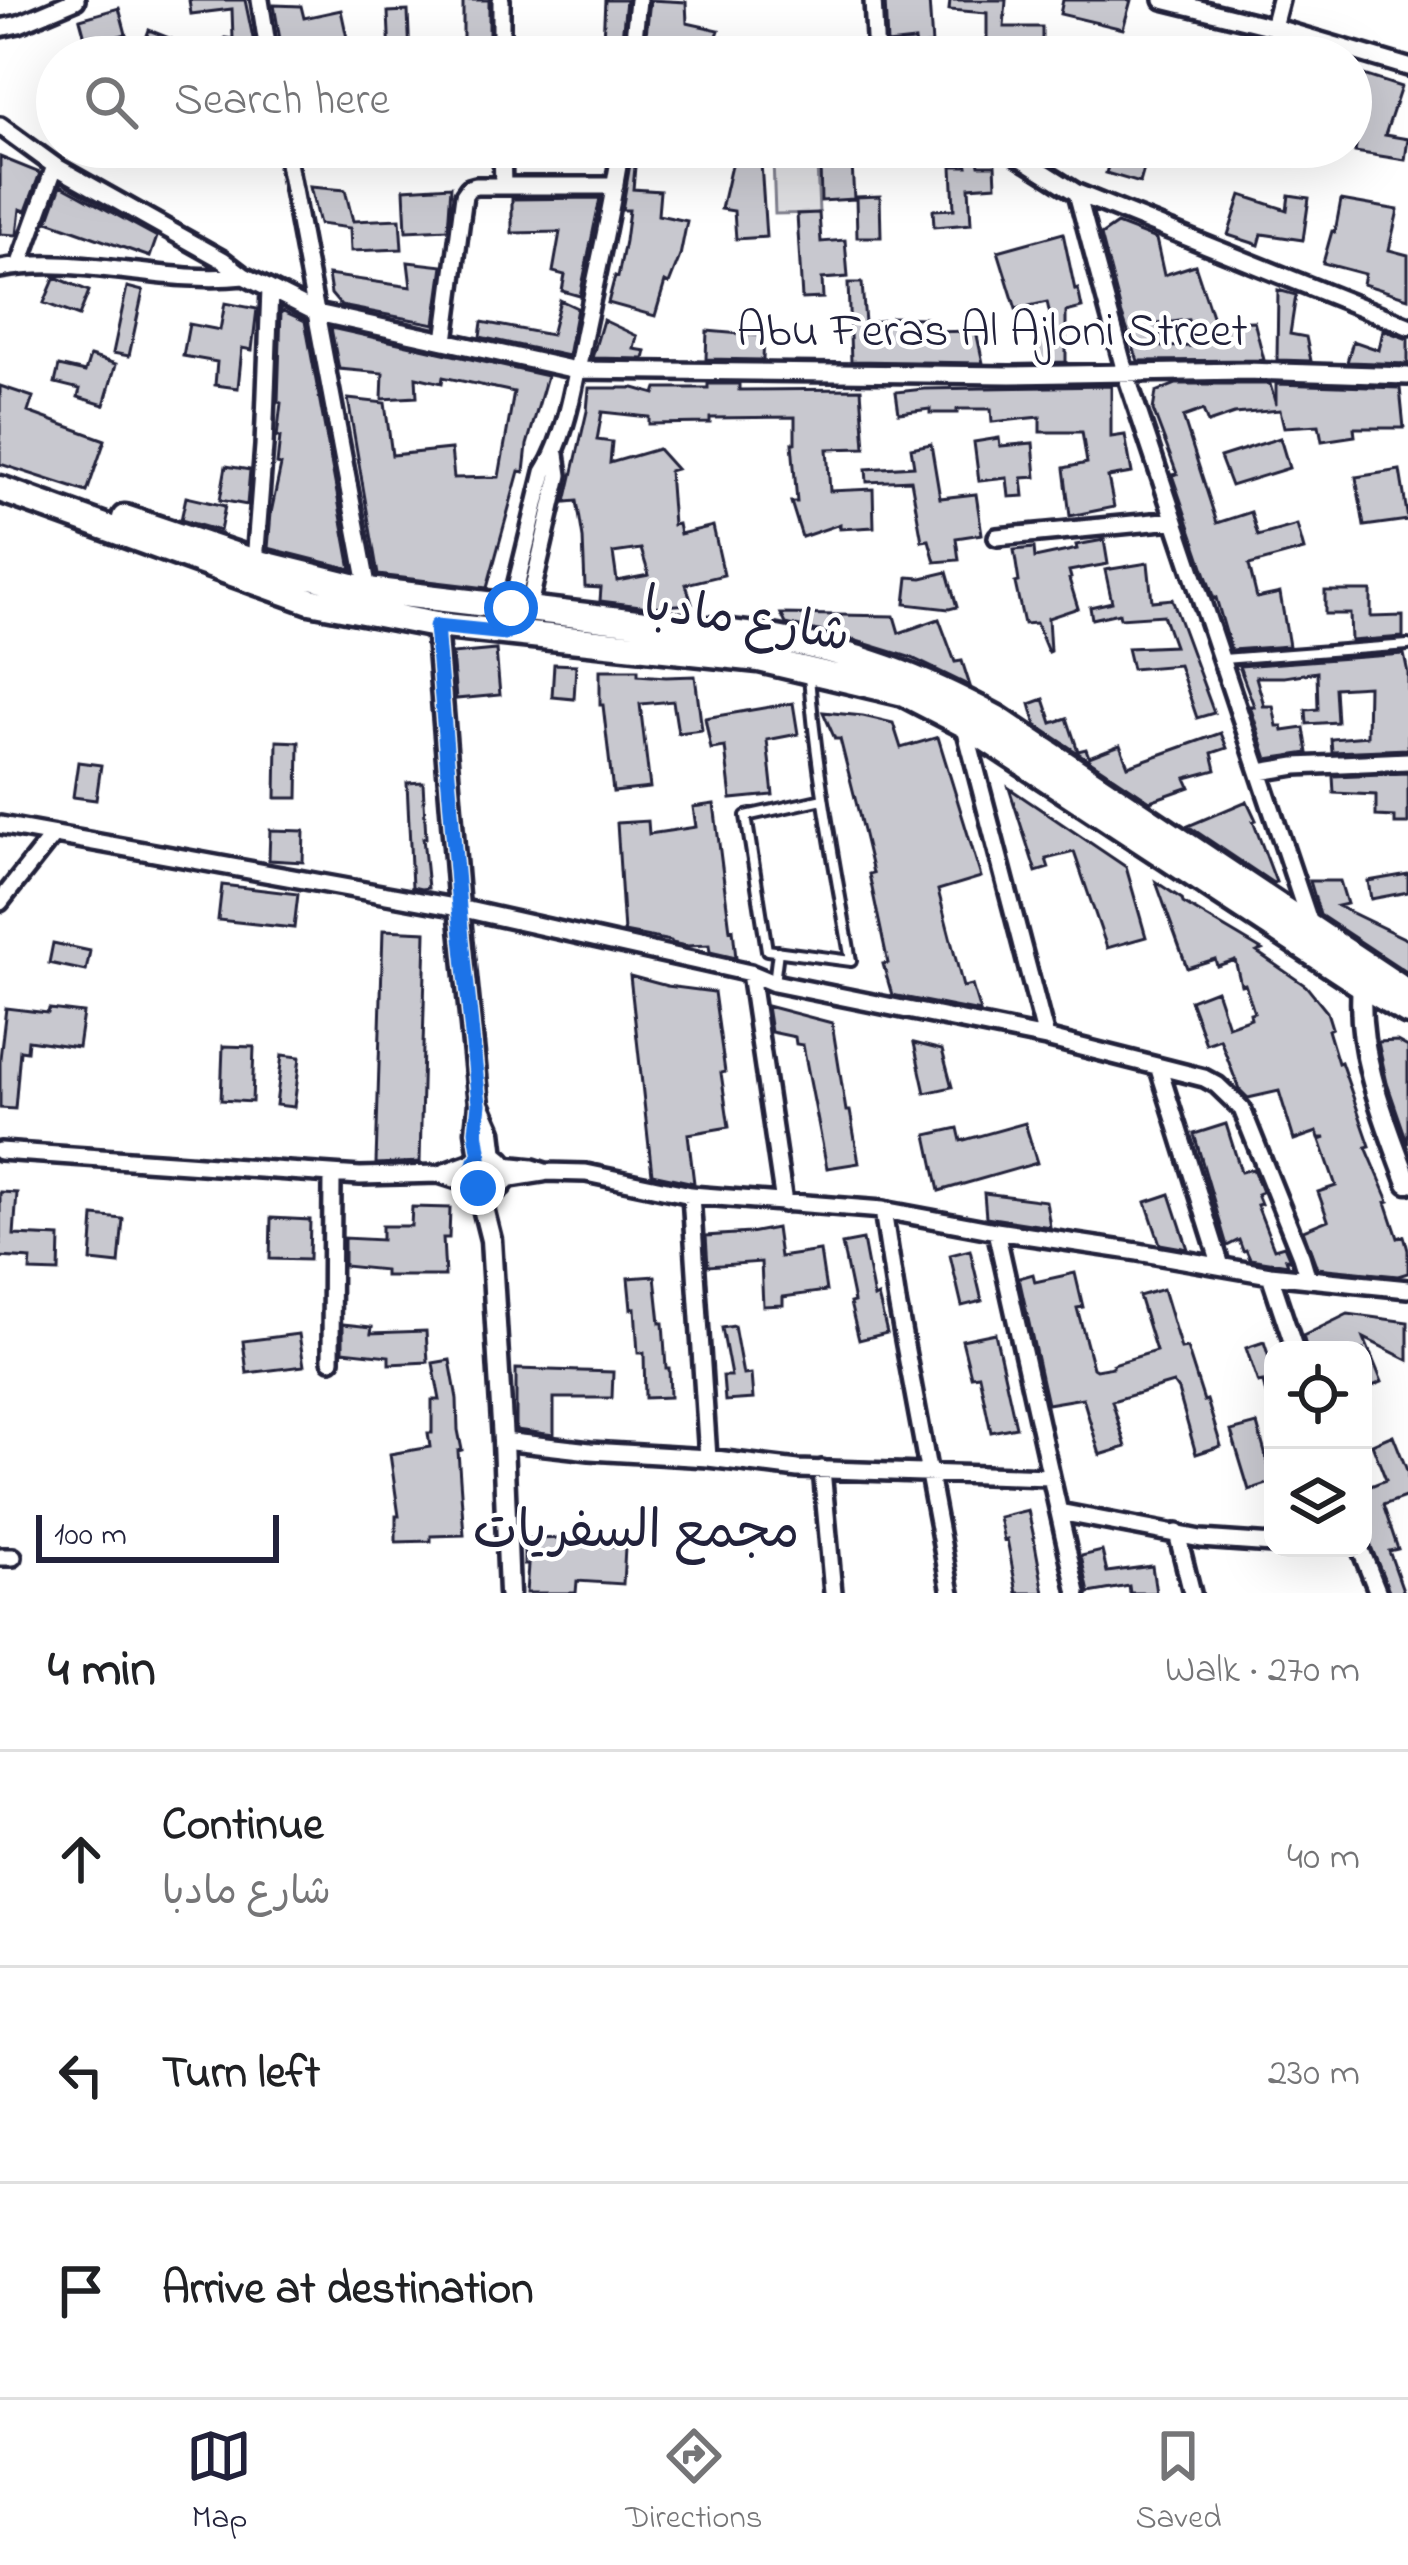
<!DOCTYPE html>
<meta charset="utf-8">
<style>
body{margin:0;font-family:"Indie Flower","Playpen Sans Arabic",sans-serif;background:#f2f2f2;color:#202124}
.controls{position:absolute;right:36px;bottom:36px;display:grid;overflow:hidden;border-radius:24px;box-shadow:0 12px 48px #0002}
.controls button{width:108px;height:108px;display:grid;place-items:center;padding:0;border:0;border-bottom:3px solid #e0e0e0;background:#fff;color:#202124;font:60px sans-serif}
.scale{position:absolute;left:36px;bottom:30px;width:243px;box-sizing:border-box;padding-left:12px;border:6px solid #22223b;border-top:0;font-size:33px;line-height:42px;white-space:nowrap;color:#22223b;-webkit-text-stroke:9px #fff;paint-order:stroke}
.stop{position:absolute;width:36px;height:36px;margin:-27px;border:9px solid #1a73e8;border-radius:50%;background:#fff}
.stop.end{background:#1a73e8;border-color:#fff;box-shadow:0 3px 12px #0008}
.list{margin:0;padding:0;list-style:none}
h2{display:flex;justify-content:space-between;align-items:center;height:156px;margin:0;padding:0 48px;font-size:51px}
h2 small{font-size:39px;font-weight:400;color:#757577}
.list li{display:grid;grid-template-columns:78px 1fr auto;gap:36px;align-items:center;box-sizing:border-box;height:216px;padding:0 48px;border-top:3px solid #e0e0e0}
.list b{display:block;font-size:45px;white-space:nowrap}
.list p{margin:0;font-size:39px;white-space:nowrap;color:#757577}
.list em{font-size:39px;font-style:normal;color:#757577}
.icon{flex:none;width:66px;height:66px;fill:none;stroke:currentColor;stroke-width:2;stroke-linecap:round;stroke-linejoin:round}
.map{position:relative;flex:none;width:1408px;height:1593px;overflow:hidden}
.search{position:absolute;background:#fff;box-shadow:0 12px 48px #0002;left:36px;right:36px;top:36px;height:132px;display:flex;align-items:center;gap:30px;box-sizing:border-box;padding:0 42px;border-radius:66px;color:#757577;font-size:45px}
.sheet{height:804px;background:#fff}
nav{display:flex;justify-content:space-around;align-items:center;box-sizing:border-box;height:168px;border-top:3px solid #e0e0e0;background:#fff;font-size:33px;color:#757577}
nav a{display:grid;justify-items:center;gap:6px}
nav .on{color:#22223b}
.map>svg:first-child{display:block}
.green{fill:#dfdfe2;stroke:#80808e;stroke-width:3}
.building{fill:#c8c8cf;stroke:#22223b;stroke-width:3;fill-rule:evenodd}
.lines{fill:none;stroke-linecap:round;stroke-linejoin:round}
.service-casing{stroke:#22223b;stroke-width:16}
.minor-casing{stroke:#22223b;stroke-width:24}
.tertiary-casing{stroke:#22223b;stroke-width:27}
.primary-casing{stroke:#22223b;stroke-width:33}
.service{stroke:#fff;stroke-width:8}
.minor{stroke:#fff;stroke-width:15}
.tertiary{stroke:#fff;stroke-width:18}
.primary{stroke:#fff;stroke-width:24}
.route{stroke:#1a73e8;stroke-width:15}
.labels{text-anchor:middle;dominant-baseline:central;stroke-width:9;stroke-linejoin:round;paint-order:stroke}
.street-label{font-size:48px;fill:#22223b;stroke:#fff}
.neighbourhood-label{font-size:51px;fill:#22223b;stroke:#fff}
</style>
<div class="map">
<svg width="1408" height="1593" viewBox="0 0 1408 1593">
<rect width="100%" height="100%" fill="#fff"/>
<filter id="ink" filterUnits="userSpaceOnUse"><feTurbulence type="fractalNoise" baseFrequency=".00833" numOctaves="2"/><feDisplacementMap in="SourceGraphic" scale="24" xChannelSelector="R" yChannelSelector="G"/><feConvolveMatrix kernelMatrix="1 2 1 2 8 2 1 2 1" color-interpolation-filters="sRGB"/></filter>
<g filter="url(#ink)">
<path class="green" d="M792 159 793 165 817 164 819 213 775 214 773 160Z"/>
<path class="building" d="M189 0H245L257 57H139L149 30 179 42 222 51 221 54 225 38 233 39 232 9 191 14Z
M463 0H489V53H463Z
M605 0H626L620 57H525V42L603 41Z
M650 0 686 2 687 23 719 30 717 36 760 46 755 57H684L660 54 661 36 646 35Z
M885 0H929L932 45 916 46 915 41 887 44Z
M950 0H1006L1004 27H1042V57H940V48L987 43V13L949 10Z
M1063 0H1131L1123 29 1060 14Z
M274 5 301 6 304 18 341 10 347 38 335 40 338 57H283Z
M119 8 126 34 87 45 80 19Z
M408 11 410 57H390L388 12Z
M1351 71 1401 87 1385 135 1408 139 1405 160 1355 152 1362 109 1351 105Z
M633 147H671L668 162 636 155 633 189 660 191 658 215 687 221 680 256 669 284 665 282 655 316 608 303 615 276 618 277 625 241 629 210H622Z
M796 147H851L854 199 821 201 820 163H796Z
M963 147H976L979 165H995L996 185 969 187 971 224 934 227 933 210 954 209 952 166H967Z
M1114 147H1138L1149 151 1140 183 1106 173Z
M0 157 40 173 26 211 20 209 17 235 0 234Z
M733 157 761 163 766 237 736 239 734 211 721 209Z
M61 185 157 237 150 257 48 221Z
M451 186 448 229 406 231 404 189Z
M310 187 345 190 353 221 400 219 402 249 351 251 350 228 319 224Z
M1241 195 1287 210 1289 195 1309 198 1303 240 1262 234 1259 245 1228 235Z
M880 196 881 237H857L856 197Z
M600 198 580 296 562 291 565 275 553 272 560 232 512 233V199Z
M1341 200 1398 210 1389 250 1408 255V298L1363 284 1365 274 1323 263 1332 231 1335 232Z
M819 213 821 242 845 240 848 277 822 279 823 298 802 299 797 214Z
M1117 224 1156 239 1164 275 1195 265 1214 322 1254 321 1264 360 1138 361 1121 312 1101 235ZM1188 320 1196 346 1163 347 1157 324Z
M1063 233 1075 290 1078 289 1082 308 1066 312V362L1037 363V332H1054L1047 302 1016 309 998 251Z
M408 262 443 266 435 324 341 306 331 294 328 275 411 287Z
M55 277 89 291 79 316 44 303Z
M848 283H862L865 323 892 319V317L925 318 928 332 976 331 983 363 851 361Z
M127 287 143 291 129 356 113 353Z
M1278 290 1296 295 1290 334 1306 337 1311 361 1277 360Z
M560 300 577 308 568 356 480 337 482 322 551 335Z
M225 303 257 309 252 350 242 348 238 388 215 385 217 362 183 356 189 324 220 330Z
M281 310 305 321 351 569 268 548 271 513 281 465 277 464 280 437H277L281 403 278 402Z
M603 320 637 336 634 349 646 351 644 359 592 358Z
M331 328 547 376 527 445 524 472 519 471 487 588 378 575 348 399 385 403 392 455 451 449 454 478 499 477 514 392 443 377 442 383 416 377 417 397 382 399 383 373 339 369Z
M1383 330 1408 339V364L1347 362 1353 341 1379 350Z
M707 331 764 336 763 360 706 359Z
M90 356 116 364 104 405 78 397 80 389 55 383 59 366 85 372Z
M708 384H739V390L861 389 865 448 827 449 830 491 873 489 874 527 840 529V524L802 537 791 502H797L792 443H795V417L710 418V423L649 424V417L602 412 597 440 612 442 610 463 658 449 676 469 669 471 673 525 678 524 680 534 713 526 724 575 686 584 692 604 649 607 600 601 601 588 585 587 583 538 577 501 566 502 587 411 589 388H634L655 394 657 388H708ZM641 549 649 575 617 581 613 553Z
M1176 384H1270L1276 405V384L1400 388 1404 428H1354L1355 436 1322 441 1319 425 1284 427 1280 410 1234 414 1208 423 1203 410 1183 417 1217 523 1251 512 1258 536 1297 525 1304 550 1249 565 1257 598 1280 593 1289 646 1231 650 1216 598 1214 599 1172 475 1177 474 1153 410 1156 392Z
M0 386 33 397 28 412 105 440 87 492 0 464Z
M1111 386V437L1125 435 1132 473 1108 477 1114 507 1070 516 1064 468 1087 463 1082 432H1040V417L992 422 991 409H957V413H930V409L899 413 896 392 924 389Z
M999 438 1000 446 1033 443 1036 477 1022 478 1024 496 1009 497 1007 478 979 481 974 442Z
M1280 438 1289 468 1231 486 1220 457Z
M931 444 940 498 976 494 982 534 956 538 959 560 935 562 929 540 922 541 911 480 867 482 866 469 914 466 911 448Z
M226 466 250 470 247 505 220 500Z
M1400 470 1408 520 1364 526 1356 477Z
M186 497 225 506 220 531 181 520Z
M1104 540 1108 564 1069 571 1071 578 1069 579 1078 608 1048 618 1050 651 1048 652 1036 623 1024 624 1015 583 1019 582 1014 550 1034 548 1035 558 1077 549 1076 545Z
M1148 563 1152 601 1172 599 1214 713 1197 718 1179 665 1132 669 1127 648 1174 646 1163 615 1120 618 1119 613 1092 619 1090 607 1112 602 1105 570Z
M947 572 957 607 949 609 905 604 908 577 922 578Z
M1325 591H1371V617L1403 616V637L1351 641 1350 614H1325Z
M781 614 894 616 899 633 939 619 955 662 962 661 970 686 912 658 837 635 786 624Z
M496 650 500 695 456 699 452 654Z
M1404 654 1408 673V749L1332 752 1331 739 1367 736 1368 686 1335 688 1337 722 1307 724 1306 710 1318 709 1317 672 1284 677H1256L1264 705 1262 706H1273L1277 726H1282L1283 731 1304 728 1308 753 1267 759 1250 706H1254L1239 666Z
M554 664 576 665 574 699 552 697Z
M600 670H638V675L666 677 695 676 702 730 678 733 673 701 640 704 650 788 613 792 603 705H600Z
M1044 699 1052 723 1067 718 1078 751 1086 749 1089 757 1120 745 1128 766 1221 733 1227 748 1212 753 1216 770 1186 778 1190 787 1150 801 1036 725 1030 704Z
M793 703 798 734 767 740 773 795 731 799 725 747 711 749 705 718Z
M823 712 863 716 893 723 901 748 938 737 981 877 938 890 963 987 972 985 980 1012 892 995 883 964 888 963 869 874 873 873 856 802 840 739H835Z
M277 741 299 742 298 798H276Z
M78 762 101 765 96 800 73 797Z
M1408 773V824H1395V817L1376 816V795L1334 793 1333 776Z
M423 782 426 838H423L428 888 421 889 412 887 407 783Z
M1009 788 1126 867 1146 937 1107 948 1074 852 1046 859 1049 868 1036 872Z
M1247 801 1256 820 1253 821 1276 882 1273 883 1188 826Z
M714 804 730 930 733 929 736 958 710 952 709 945 686 946 672 943 671 941 624 932 617 823 648 821 649 834 696 827 693 807Z
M270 830 304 831 303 862 269 860Z
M1408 874V892L1371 899 1368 881Z
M1310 881H1340L1347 904 1338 906 1408 940V973L1320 915Z
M1156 882 1182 899 1183 903 1262 950 1257 952 1306 986 1327 1012 1332 1028 1328 1030 1338 1063 1341 1062 1370 1146 1366 1147 1389 1201 1386 1202 1398 1238 1404 1236 1408 1250V1273L1398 1276 1317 1268 1303 1230 1328 1220 1318 1192 1336 1186 1320 1140 1326 1138H1319L1317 1132 1294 1140 1279 1091 1248 1098 1239 1089 1220 1039 1206 1044 1190 1000 1216 990 1228 1026 1251 1018 1250 1013 1254 1012 1245 984 1241 985 1235 960 1217 966 1215 959 1187 968Z
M222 885 298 894 294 928 218 920Z
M383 930 426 932 420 1162 376 1164Z
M53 943 90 951 86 971 49 963Z
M630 976 667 986 714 992 725 1072 721 1073 729 1127 688 1134 694 1183 652 1174Z
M767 1006 832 1023 846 1111H850L859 1163 827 1168 803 1045 796 1044 795 1037 771 1032Z
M6 1008 48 1013 49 1009 83 1013 78 1047 28 1040 27 1051 20 1050 15 1109 0 1108V1058Z
M1397 1041 1408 1047V1144L1387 1083 1378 1042Z
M914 1043 942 1050 952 1087 925 1093Z
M223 1046 254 1047 252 1102 221 1100Z
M282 1055 300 1057 294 1107 276 1105Z
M1025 1123 1037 1163 939 1191 927 1135 958 1128 961 1141Z
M1226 1124 1241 1172 1253 1169 1262 1192 1257 1194 1261 1204 1257 1205 1274 1249 1284 1246 1290 1260 1286 1259 1288 1265 1250 1259 1246 1250 1243 1251 1239 1240 1227 1246 1194 1134Z
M0 1192 17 1193 14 1235 60 1237 59 1272 30 1271 31 1259 0 1257Z
M984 1193 1046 1201 1050 1227 986 1217Z
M1170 1194 1188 1249 1160 1244 1146 1202Z
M412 1207 450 1208 449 1238H443L445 1276H385V1270L344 1266V1238L382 1240V1226H411Z
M94 1216 123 1219 119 1264 91 1261Z
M271 1218 310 1220 309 1260 270 1259Z
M776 1228 780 1257 820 1251 826 1291 783 1297V1305L763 1306 761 1262 708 1266 706 1236 750 1233Z
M863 1240 874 1298 878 1296 887 1333 859 1340 850 1303 854 1302 842 1244Z
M970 1250 982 1301 962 1306 950 1255Z
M1075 1273 1083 1307 1077 1308 1093 1368 1096 1370 1113 1367V1364L1156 1351 1139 1296 1163 1289 1181 1349 1187 1348 1204 1401 1207 1400 1221 1446 1196 1454 1178 1390 1173 1383 1112 1401 1126 1447 1100 1455 1083 1398 1047 1404 1019 1278 1033 1274 1035 1282Z
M655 1276 660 1323H663L666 1368H669L670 1397 645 1398 644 1353H638L635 1308 631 1309 628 1278Z
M1348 1314 1408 1322V1360L1364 1338 1382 1382 1363 1390V1350H1307L1303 1336Z
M343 1324 372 1327 371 1333 426 1331 428 1362 389 1364V1356L343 1351Z
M734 1326 743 1375 751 1374 753 1399 725 1401 723 1376H731L722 1328Z
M995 1333 1016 1427 991 1432 979 1375 971 1376 962 1340Z
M299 1334 304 1366 247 1373 243 1341Z
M1264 1342 1273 1370V1405H1269L1263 1382 1258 1383 1246 1348Z
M450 1360 457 1399 458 1430 462 1450 458 1451 464 1535 431 1536V1541L396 1542V1516H399L390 1454 430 1447 428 1433H432V1400H440L433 1363Z
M516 1369 613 1372 612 1398H554V1435L516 1430Z
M1257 1424 1273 1482 1249 1490 1231 1431Z
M1393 1435 1408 1473V1496L1383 1505 1398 1549 1389 1551 1404 1593H1390L1363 1527V1489L1386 1480 1372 1444Z
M1028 1510 1033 1533 1044 1593H1017L1007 1539 1004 1540 999 1517Z
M579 1538V1544L625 1547 623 1584 577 1581 576 1593H526L528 1565H524V1539Z
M1102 1551 1107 1572 1152 1566 1156 1593H1130L1129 1586 1089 1593 1081 1556Z"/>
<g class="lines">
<defs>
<path id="service" d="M1223 659 1408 645
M809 676C816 772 835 866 851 961L767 950 746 816 823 799
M774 983 778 951"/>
<path id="minor" d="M260 0 269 57
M501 0V57
M873 0 876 57
M1163 0 1273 27 1408 67
M1273 27 1280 0
M0 28 19 24 76 0
M632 57 638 0
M0 126 55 166 223 260 244 276 317 313 576 370 1010 375 1245 371 1408 376
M285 147 368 590
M502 147 503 186
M1004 147 1077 193 1408 326
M1077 193 1125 372 1311 927
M19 266 55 166
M0 269C81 254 163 285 244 276
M445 341 464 195 469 188 476 186H615
M997 537 1174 520
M255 562 264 446 270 289
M527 614 559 475 556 454
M509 615 544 472C568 434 576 374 585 330 598 269 612 208 621 147
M964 724 1046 1038
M1260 772 1296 766 1408 761
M0 825 459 908 750 973 774 983 1046 1038 1204 1078 1217 1085 1242 1109 1301 1256 1308 1279
M0 902 53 835
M750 973 784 1203
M1159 1069 1221 1266
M0 1151 360 1176 439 1174 475 1161
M504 1165 533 1168 545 1172 586 1173 691 1195 883 1210 996 1231 1138 1252 1270 1275 1408 1289
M439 1174 477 1186
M505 1179 543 1173
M691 1195 708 1458
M883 1210 897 1302 951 1593
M996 1231 1077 1593
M1270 1275 1295 1350
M331 1360 332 1175
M503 1441 590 1451 708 1458 798 1469 1050 1477
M822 1469 833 1593
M1059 1512 1201 1539 1273 1544
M1177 1533 1192 1593
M1360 1548 1378 1593
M0 1557H13"/>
<path id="tertiary" d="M436 625 459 908 479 1104 476 1131 480 1157
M1362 985C1356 1053 1385 1121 1408 1183
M479 1104 491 1131 494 1156
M470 1173a18 18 0 1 1 36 0a18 18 0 1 1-36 0Z
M478 1188 491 1240 503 1441 509 1593"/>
<path id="primary" d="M0 489 310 601 436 625 759 659 904 693 964 724 1362 985 1408 1012
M125 518 255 562 368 590 772 638C857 653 920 677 996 718L1408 993"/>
</defs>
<use href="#service" class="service-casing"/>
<use href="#minor" class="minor-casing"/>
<use href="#tertiary" class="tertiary-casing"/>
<use href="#primary" class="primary-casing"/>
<use href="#service" class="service"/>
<use href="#minor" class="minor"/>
<use href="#tertiary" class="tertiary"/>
<use href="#primary" class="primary"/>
</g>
</g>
<g class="lines" filter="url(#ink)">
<path class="route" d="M478 1188 471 1174 475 1161 480 1157 476 1131 479 1104 459 908 436 626 506 633 511 608"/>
</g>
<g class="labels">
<g class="street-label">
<text x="992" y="333">Abu Feras Al Ajloni Street</text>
<text transform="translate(746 622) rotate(9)">شارع مادبا</text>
</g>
<g class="neighbourhood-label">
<text x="636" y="1533">مجمع السفريات</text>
</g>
</g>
</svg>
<div class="controls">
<button><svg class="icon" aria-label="locate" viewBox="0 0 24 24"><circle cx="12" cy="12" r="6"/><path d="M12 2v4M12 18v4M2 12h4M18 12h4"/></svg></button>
<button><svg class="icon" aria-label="layers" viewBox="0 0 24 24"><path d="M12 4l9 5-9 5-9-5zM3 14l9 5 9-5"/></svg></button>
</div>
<div class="scale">100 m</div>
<div class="stop" style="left:511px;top:608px"></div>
<div class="stop end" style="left:478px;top:1188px"></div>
<div class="search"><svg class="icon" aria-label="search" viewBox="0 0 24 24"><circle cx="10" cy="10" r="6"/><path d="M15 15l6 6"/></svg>Search here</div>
</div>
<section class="sheet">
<h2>4 min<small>Walk · 270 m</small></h2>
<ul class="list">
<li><svg class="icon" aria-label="ahead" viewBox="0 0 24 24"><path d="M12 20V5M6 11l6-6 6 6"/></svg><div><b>Continue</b><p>شارع مادبا</p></div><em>40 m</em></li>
<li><svg class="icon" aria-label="left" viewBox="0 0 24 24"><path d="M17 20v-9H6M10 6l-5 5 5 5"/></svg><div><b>Turn left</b></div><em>230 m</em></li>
<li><svg class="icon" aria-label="arrive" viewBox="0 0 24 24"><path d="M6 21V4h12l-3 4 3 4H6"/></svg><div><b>Arrive at destination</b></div></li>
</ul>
</section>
<nav>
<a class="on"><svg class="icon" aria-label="map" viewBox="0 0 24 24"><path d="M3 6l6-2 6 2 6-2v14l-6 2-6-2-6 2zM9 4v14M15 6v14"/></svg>Map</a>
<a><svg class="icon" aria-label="directions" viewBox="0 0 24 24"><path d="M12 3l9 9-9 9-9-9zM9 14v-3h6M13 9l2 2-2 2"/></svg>Directions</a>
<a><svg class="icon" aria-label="saved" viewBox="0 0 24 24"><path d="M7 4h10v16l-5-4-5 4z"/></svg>Saved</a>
</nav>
